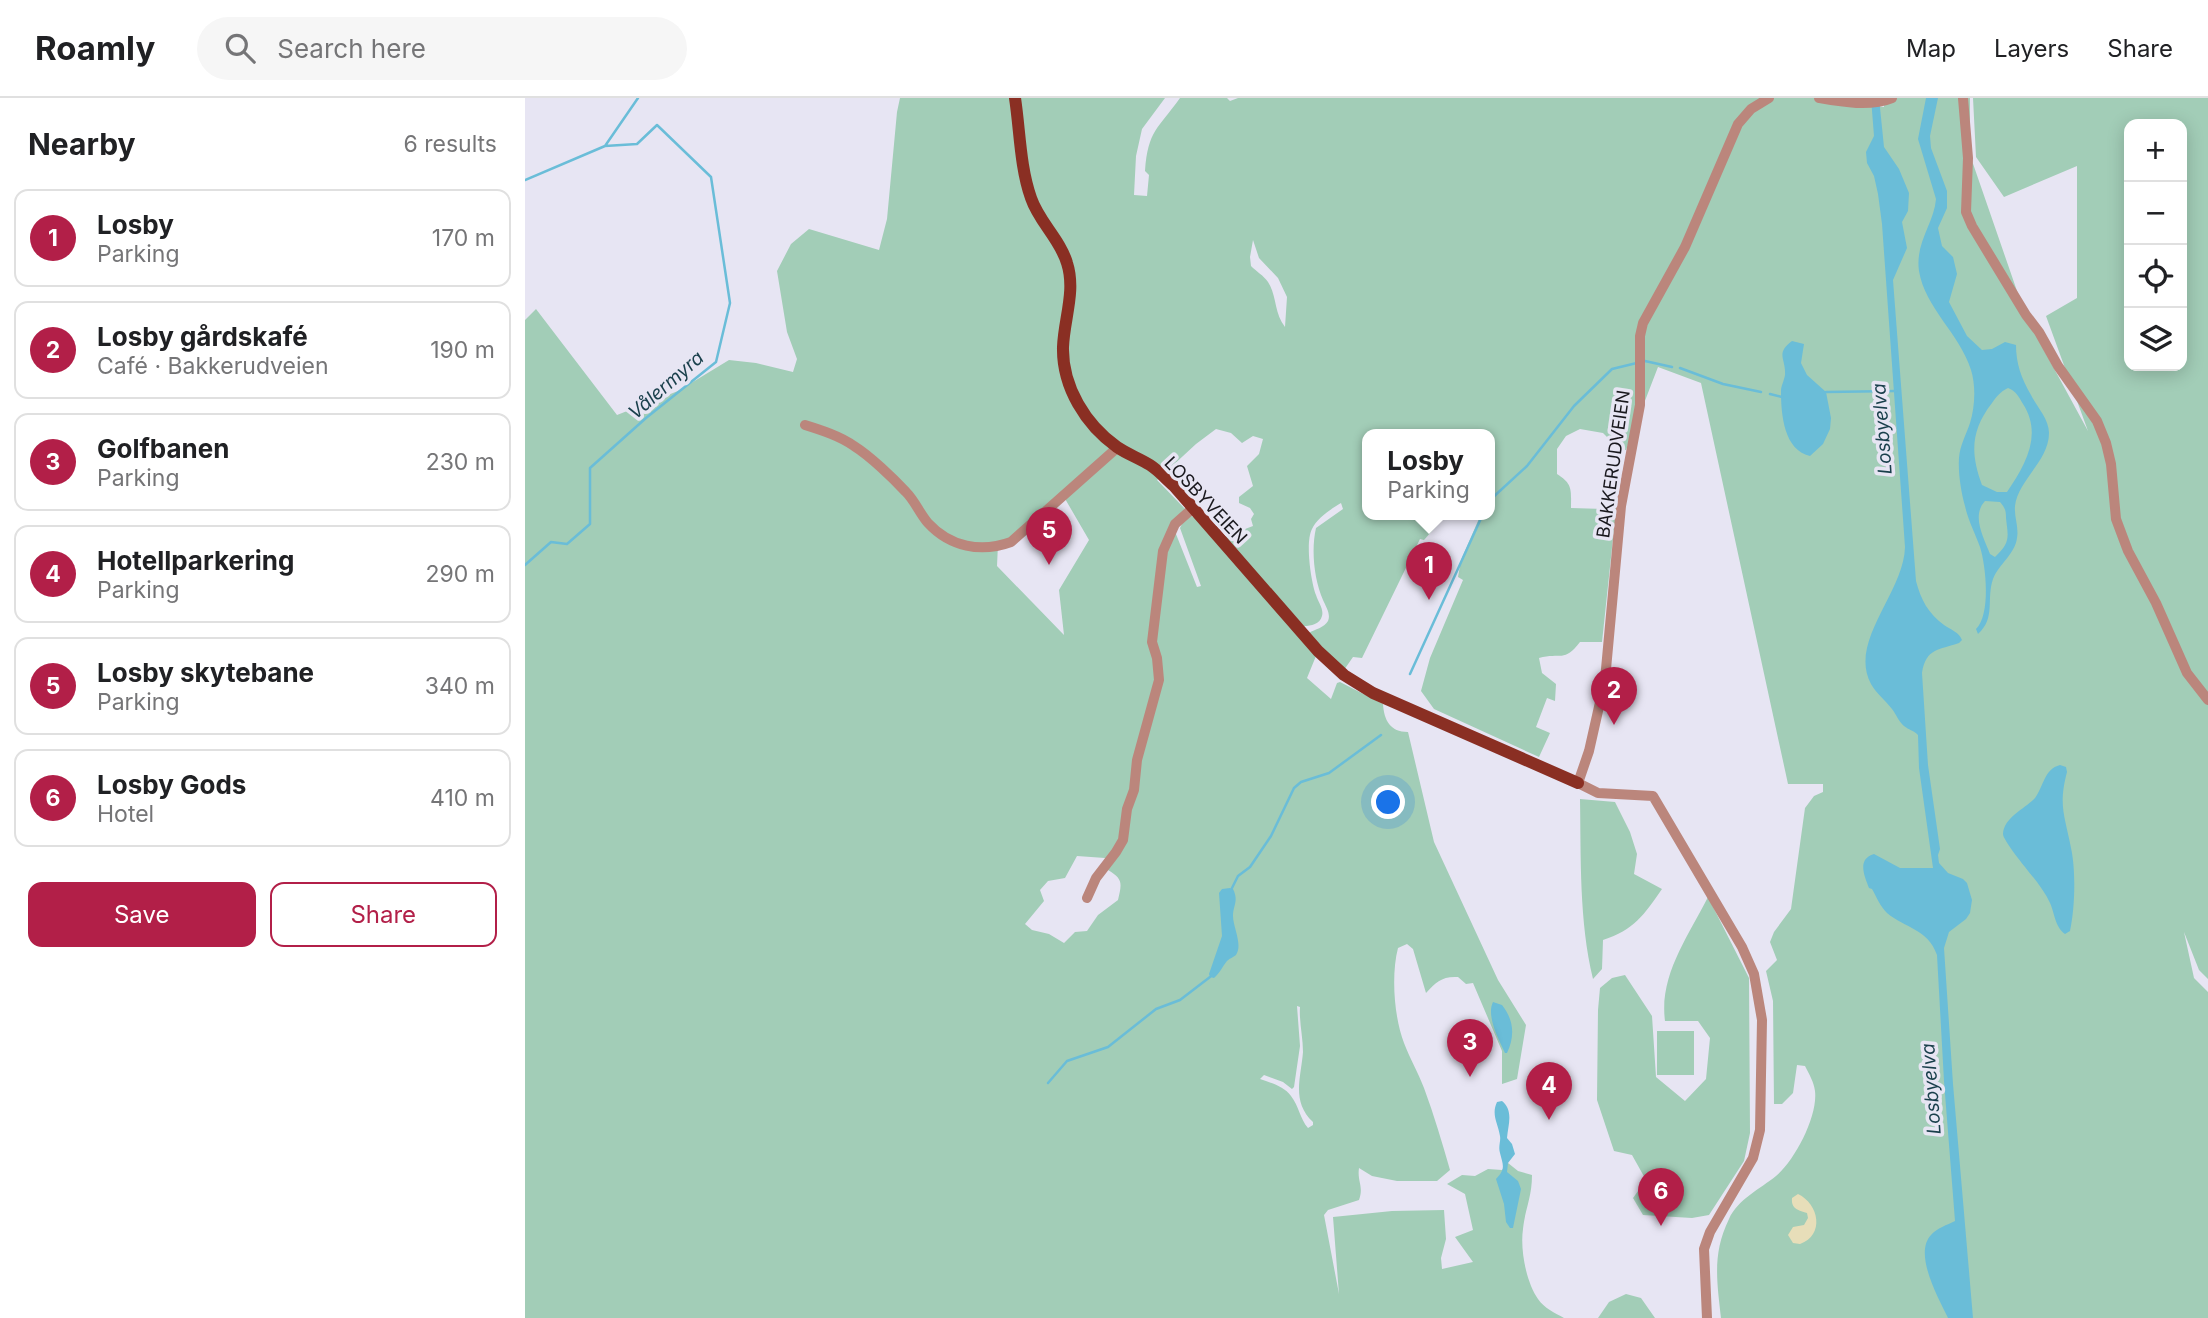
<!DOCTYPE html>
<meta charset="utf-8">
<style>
body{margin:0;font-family:Inter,sans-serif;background:#f6f6f6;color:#202124}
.controls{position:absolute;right:21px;top:21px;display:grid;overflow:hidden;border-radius:14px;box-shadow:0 4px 18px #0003}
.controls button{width:63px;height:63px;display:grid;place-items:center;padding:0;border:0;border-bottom:2px solid #e0e0e0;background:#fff;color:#202124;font:35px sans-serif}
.you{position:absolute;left:864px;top:705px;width:24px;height:24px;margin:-18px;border:5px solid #fff;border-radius:50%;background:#1a73e8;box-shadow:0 0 0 10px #1a73e833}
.badge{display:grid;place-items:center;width:46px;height:46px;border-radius:50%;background:#b21f48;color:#fff;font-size:23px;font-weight:700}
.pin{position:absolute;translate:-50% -58px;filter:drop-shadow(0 2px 4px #0008)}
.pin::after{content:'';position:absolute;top:37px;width:24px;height:21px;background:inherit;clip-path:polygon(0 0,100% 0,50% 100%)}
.popup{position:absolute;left:837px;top:331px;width:133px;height:91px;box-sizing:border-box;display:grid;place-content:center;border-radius:14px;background:#fff;filter:drop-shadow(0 2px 5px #0005);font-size:23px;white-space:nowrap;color:#757577}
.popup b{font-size:26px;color:#202124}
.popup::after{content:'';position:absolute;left:50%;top:100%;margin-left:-14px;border:14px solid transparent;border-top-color:#fff}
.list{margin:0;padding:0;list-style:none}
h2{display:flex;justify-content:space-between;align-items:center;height:91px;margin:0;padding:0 28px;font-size:30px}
h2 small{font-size:23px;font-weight:400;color:#757577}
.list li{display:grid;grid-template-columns:46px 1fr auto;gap:21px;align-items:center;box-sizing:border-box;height:98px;margin:0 14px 14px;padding:0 14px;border:2px solid #e0e0e0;border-radius:14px}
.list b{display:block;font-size:26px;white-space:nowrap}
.list p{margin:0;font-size:23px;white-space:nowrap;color:#757577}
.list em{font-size:23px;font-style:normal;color:#757577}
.actions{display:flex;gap:14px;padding:21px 28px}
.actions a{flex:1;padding:16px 0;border:2px solid #b21f48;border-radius:14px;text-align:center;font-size:24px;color:#b21f48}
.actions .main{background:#b21f48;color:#fff}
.icon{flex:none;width:38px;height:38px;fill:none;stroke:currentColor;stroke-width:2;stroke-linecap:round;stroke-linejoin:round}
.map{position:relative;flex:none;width:1683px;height:1220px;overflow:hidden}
header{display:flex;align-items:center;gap:42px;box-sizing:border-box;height:98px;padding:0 35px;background:#fff;border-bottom:2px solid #e0e0e0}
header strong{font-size:33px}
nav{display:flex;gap:38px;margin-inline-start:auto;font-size:24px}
.search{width:490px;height:63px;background:#f6f6f6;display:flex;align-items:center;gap:18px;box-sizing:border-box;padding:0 24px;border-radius:38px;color:#757577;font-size:26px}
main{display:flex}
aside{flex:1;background:#fff}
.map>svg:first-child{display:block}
.green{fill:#a2cdb7;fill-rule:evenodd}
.sand{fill:#e7deb9}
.water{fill:#6abdd8;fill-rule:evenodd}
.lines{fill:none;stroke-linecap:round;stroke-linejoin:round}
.stream{stroke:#6abdd8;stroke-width:2.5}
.minor{stroke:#bb867c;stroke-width:10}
.major{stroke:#8a2f23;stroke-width:12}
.labels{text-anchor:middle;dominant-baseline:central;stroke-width:7;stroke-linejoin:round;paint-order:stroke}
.street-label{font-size:18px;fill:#19181d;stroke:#e7e5f3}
.water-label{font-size:19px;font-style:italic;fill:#193f4b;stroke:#e7e5f3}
</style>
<header>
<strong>Roamly</strong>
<div class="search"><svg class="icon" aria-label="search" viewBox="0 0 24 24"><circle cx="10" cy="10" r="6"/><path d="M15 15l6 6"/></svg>Search here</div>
<nav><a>Map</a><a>Layers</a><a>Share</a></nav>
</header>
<main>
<aside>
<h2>Nearby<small>6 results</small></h2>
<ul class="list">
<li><span class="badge">1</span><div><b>Losby</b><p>Parking</p></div><em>170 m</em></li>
<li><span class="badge">2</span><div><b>Losby gårdskafé</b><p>Café · Bakkerudveien</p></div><em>190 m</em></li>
<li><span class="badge">3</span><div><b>Golfbanen</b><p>Parking</p></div><em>230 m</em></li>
<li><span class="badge">4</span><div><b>Hotellparkering</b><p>Parking</p></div><em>290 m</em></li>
<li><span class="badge">5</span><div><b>Losby skytebane</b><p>Parking</p></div><em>340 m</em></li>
<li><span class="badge">6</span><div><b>Losby Gods</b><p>Hotel</p></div><em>410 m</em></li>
</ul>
<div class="actions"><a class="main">Save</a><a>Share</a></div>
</aside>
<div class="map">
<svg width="1683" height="1220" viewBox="0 0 1683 1220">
<rect width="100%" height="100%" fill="#e7e5f3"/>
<path class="green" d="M375 0H640L617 31 611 58 609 97 622 98 624 77 620 73C623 32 633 31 655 0H702L705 3 713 0H1301L1359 9 1358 0H1445V57L1501 219 1563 333 1521 218 1552 200V68L1479 99 1451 59 1448 0H1683V881L1674 872 1659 834 1669 880 1683 894V1220H1196C1192 1183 1187 1156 1204 1121 1213 1101 1235 1091 1251 1078 1270 1062 1293 1018 1290 993 1289 984 1284 976 1280 968L1272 967 1268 995 1257 1006H1249L1248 903 1241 873 1252 862 1245 844 1249 834 1266 811 1280 710 1289 698 1298 694V686H1263L1176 285 1133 269 1101 352 1094 351 1078 335 1055 331 1041 338 1032 351V376C1048 386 1046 392 1046 410L1079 411 1084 403H1089L1093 413 1089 431 1077 544H1055C1039 565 1036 554 1014 560L1017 575 1031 586 1030 603 1022 600 1011 629 1025 635 1014 659 909 611 896 593 905 560 938 482 933 479 936 462 956 416H965V336H843V416H922L899 442 895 441 837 560 828 559 819 572 784 535C790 531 799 530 803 523 806 516 801 509 798 502 789 481 786 452 791 430L818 411 816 405C806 411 792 420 787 431 780 444 786 484 791 497 793 504 799 511 797 518 795 526 786 528 779 528L699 439 728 428 726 421 729 416 725 410 714 405V399L728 388 722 368 734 356 738 341 728 338 717 345 706 335 691 331 671 346 632 382 661 412 647 426 672 489 676 488 655 430 659 422 665 417 670 420 791 558 782 580 806 601 812 585 815 584 858 606C859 622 865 634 883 634L909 744 973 882 1001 927 992 981 977 986V953L948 885 941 886 933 879C917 878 911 884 901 895L888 851 882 846 873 850C866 877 869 919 879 945 885 961 893 974 899 990 909 1017 917 1044 925 1072L912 1083H872L847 1078 834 1070C832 1084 839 1088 834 1102L803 1112 799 1117 814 1196 808 1119 867 1113 919 1112 921 1141 916 1160 917 1171 948 1164 930 1139 948 1132 940 1096 922 1086 937 1077 950 1078 963 1071 977 1072 983 1065 993 1073 1007 1077C1007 1099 1000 1111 998 1131 995 1151 1001 1184 1013 1201 1019 1210 1030 1215 1039 1220H0V222L11 211 92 317 153 293 204 262 231 265 268 274 272 261 262 234 252 173 266 146 284 131 354 152 362 121 372 14ZM1604 26H1657V268H1604ZM728 142 734 160 753 180 762 199 760 229C749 215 752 198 743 184 739 178 731 173 726 168L725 159ZM539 399 564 442 534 492 539 537 472 468 473 446 486 444ZM552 758 580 760 585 765 583 772C598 781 597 785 593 802L573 817 562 833 550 834 539 845 524 836 507 832 500 826 519 803 515 792 523 783 540 780ZM772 908 775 909C774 924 778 939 778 954 776 980 766 1003 788 1024V1027L783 1030C775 1021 774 1008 766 998 759 988 746 985 735 981L739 977 758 984 767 991 769 989 775 948Z
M1055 701 1090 704 1105 734 1112 756 1109 776 1137 791C1119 817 1109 832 1078 842L1077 871 1068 881C1054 823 1056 760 1055 701Z
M1183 799 1224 880 1225 1035 1219 1063 1184 1117 1167 1120 1118 1117 1108 1100 1121 1082 1107 1057 1089 1053 1072 1002 1073 912 1075 890 1087 880 1100 877 1127 918 1131 979 1160 1003 1181 981 1185 940 1173 923H1140C1134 877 1163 839 1183 799Z
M1132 933H1169V977H1132Z
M1101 1196 1116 1200 1130 1220H1073L1084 1204Z"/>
<path class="sand" d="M1273 1096C1294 1106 1300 1137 1275 1146L1268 1145 1263 1137 1268 1129 1279 1127 1283 1120 1282 1115C1273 1112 1266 1111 1267 1100Z"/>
<path class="water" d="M1346 0H1354L1359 49 1374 71 1384 95 1383 113 1377 124 1382 150 1368 182 1391 483C1396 502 1403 515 1419 527 1426 532 1434 534 1437 542L1434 545C1414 552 1401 550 1397 575L1403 667 1415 751 1413 757 1414 765 1423 775 1438 781 1442 785 1447 802 1445 815 1441 821 1424 834 1419 850 1428 986 1448 1220H1423C1414 1201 1388 1156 1406 1137 1412 1130 1422 1127 1430 1123L1419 983 1412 857C1403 831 1380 830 1362 815 1355 808 1352 800 1347 791L1344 790C1339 777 1332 761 1349 756L1375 770H1408L1394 670 1393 637C1388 632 1384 632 1379 628 1374 624 1371 616 1367 611 1360 602 1351 595 1346 586 1323 543 1379 495 1380 449L1357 126 1353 96 1349 78 1342 65 1341 54 1349 38Z
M1401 0H1413L1405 38 1406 50 1422 93V110L1413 130 1417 148 1428 159 1432 176 1424 204 1442 238 1457 252 1467 251 1480 244 1491 247C1491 265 1496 280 1506 297 1512 309 1524 321 1524 335 1524 363 1493 382 1490 408 1489 419 1494 429 1492 440 1490 456 1474 466 1468 481 1461 501 1471 520 1453 536L1451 531C1466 516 1461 468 1455 449 1450 435 1443 422 1440 408 1436 394 1433 375 1434 360 1435 347 1441 337 1445 325 1450 309 1451 288 1446 272 1435 236 1400 210 1394 173 1390 144 1409 126 1411 101L1393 41ZM1483 290C1491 293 1494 299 1498 306 1518 337 1500 367 1482 394H1472L1457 387C1445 355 1446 332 1467 305 1472 298 1475 294 1483 290ZM1460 403 1475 404C1480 410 1481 412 1481 420 1483 439 1486 444 1470 459L1465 456C1459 440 1446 418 1460 403Z
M1267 243 1279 246 1276 265 1282 277 1301 294 1306 320 1305 331 1298 346 1285 358C1259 352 1256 317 1256 293 1256 288 1259 283 1260 277 1261 260 1250 256 1267 243Z
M1535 667 1541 669 1542 674C1533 708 1540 718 1546 750 1551 773 1550 810 1545 833L1540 836C1529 828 1530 814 1524 803 1521 796 1516 790 1512 784 1505 775 1478 743 1478 736 1479 719 1500 711 1510 700 1519 688 1519 671 1535 667Z
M705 790 708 791C714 803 708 807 708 818 708 829 718 847 711 857 709 859 705 860 702 863 697 869 695 875 689 880L685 879 684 876 697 838 694 795 697 791Z
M968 904 977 907C989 922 990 938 982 955H980C974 942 961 918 968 904Z
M977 1003C989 1013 983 1027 982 1040L987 1046 990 1056 983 1065 982 1074 993 1083 996 1091 988 1130H985L981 1124 979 1106 971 1081C981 1071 978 1067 975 1055 973 1049 976 1043 975 1038 973 1025 966 1017 972 1004Z"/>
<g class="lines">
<path class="stream" d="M0 82 80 48 113 0
M1155 270 1198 286 1236 294
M1301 294 1371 293
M1245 296 1257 299
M965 402 1002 368 1049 308 1087 271 1120 263 1147 269
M0 467 26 444 42 446 65 426V370L121 320 191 264 205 205 186 79 132 27 112 46 80 48
M885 576 958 416
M707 790 713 778 725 769 746 738 769 690 776 684 804 675 856 637
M523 985 542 963 583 949 631 911 655 902 685 879"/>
<path class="minor" d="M1294 0C1317 4 1345 9 1367 0
M1438 0 1443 60 1441 114 1447 128 1501 217 1514 234 1533 268 1572 323 1581 345 1586 366 1591 421 1603 453 1631 505 1662 575 1683 602
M280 327C296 332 315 338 329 348 345 358 368 380 381 394 390 403 395 416 403 425 425 449 456 455 486 444L593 349
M562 800 571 780 591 754 598 742 602 711 609 692 612 662 634 582 632 560 627 544 638 453 650 426 668 410
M1182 1220 1179 1151 1185 1134 1228 1060 1235 1032 1237 922 1229 876 1217 849 1128 698 1073 695 1053 685 1064 653 1080 582 1096 408 1115 307V238L1118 225 1160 149 1213 26 1226 11 1244 0"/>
<path class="major" d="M490 0C495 33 495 69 506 100 514 124 535 141 542 165 551 193 539 221 538 249 537 289 561 327 592 349 602 356 614 360 625 367 633 372 641 381 649 388L793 553 819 577 848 595 1053 685"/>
</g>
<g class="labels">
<g class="street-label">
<text transform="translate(1088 366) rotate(-82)">BAKKERUDVEIEN</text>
<text transform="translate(681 402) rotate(47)">LOSBYVEIEN</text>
</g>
<g class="water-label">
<text transform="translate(141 287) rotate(-41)">Vålermyra</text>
<text transform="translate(1357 331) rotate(-94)">Losbyelva</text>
<text transform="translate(1406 991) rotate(-94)">Losbyelva</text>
</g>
</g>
</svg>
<div class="controls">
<button>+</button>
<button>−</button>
<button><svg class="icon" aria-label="locate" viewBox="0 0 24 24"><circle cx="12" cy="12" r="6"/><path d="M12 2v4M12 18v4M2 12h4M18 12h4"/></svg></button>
<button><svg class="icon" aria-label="layers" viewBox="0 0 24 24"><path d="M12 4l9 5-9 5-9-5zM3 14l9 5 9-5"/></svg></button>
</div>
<div class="you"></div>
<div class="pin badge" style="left:904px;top:502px">1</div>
<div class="popup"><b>Losby</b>Parking</div>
<div class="pin badge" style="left:1089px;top:627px">2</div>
<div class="pin badge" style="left:945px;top:979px">3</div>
<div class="pin badge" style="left:1024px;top:1022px">4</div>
<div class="pin badge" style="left:524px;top:467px">5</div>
<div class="pin badge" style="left:1136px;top:1128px">6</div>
</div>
</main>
